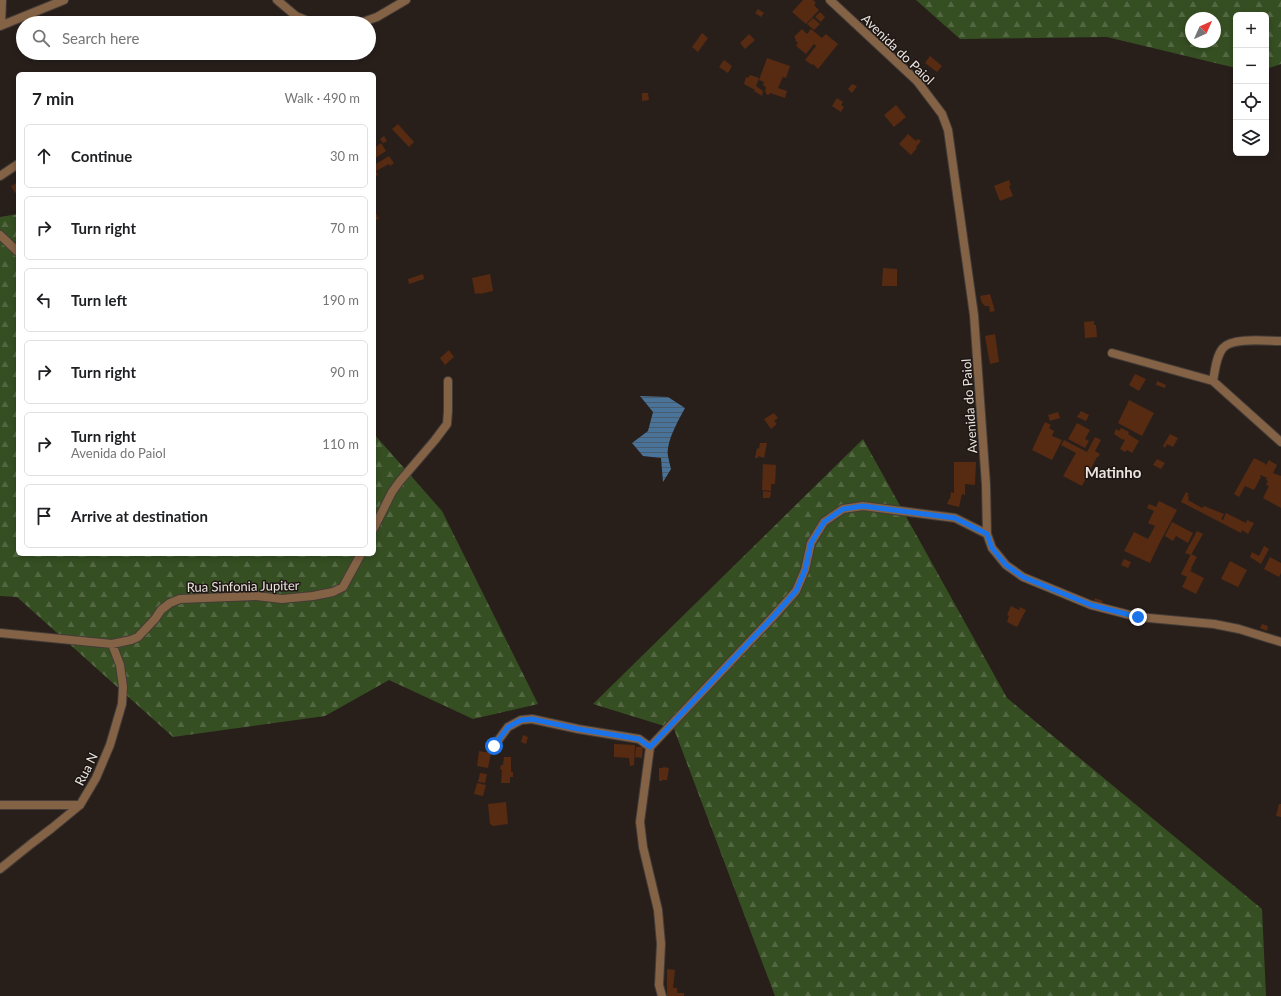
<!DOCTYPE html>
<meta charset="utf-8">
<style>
body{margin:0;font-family:Lato,sans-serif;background:#f2f2f2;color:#202124}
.controls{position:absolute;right:12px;top:12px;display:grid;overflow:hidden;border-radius:6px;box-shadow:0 2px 6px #0003}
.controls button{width:36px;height:36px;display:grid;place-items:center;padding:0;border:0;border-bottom:1px solid #e0e0e0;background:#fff;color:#202124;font:20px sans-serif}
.compass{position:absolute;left:1185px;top:12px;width:36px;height:36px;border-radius:50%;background:#fff;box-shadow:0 2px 6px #0003;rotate:45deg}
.stop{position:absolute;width:12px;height:12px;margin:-9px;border:3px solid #1a73e8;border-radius:50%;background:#fff}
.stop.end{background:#1a73e8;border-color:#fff;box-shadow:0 1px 4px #0008}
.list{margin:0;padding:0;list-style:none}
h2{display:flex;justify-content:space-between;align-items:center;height:52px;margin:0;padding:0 16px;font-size:17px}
h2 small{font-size:13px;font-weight:400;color:#757577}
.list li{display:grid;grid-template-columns:26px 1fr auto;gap:12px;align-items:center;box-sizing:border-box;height:64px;margin:0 8px 8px;padding:0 8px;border:1px solid #e0e0e0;border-radius:6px}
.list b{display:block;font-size:15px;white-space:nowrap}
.list p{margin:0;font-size:13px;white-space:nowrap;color:#757577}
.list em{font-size:13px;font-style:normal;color:#757577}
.icon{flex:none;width:22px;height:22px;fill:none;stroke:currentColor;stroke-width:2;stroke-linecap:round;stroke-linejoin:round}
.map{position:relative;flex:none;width:1281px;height:996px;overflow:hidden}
.search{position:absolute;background:#fff;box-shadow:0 2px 6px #0003;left:16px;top:16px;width:360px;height:44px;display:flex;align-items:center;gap:10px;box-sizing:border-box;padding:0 14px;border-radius:22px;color:#757577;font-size:15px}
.panel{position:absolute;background:#fff;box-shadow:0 2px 6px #0003;left:16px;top:72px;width:360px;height:484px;border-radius:6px}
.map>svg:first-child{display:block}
.forest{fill:url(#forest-firs);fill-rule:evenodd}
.water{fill:url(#water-rules)}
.building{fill:#572a12}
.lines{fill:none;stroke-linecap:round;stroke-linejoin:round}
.minor-casing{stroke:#433b37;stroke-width:10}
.minor{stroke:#846245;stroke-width:8}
.route{stroke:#1a73e8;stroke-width:5}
.labels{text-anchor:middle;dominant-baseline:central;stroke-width:3;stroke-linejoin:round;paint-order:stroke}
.street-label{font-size:13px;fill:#eae4e1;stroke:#1e1612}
.quarter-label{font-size:15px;font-weight:bold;fill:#eae4e1;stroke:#1e1612}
</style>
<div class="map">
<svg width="1281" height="996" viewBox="0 0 1281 996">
<defs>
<pattern id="forest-firs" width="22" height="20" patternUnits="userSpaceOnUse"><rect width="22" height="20" fill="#364f22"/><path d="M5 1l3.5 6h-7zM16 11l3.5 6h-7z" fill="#536842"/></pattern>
<pattern id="water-rules" width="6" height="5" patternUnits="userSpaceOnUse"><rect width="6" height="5" fill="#4a7399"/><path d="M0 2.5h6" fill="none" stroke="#485c6e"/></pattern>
</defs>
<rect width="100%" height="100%" fill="#281f1b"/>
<path class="forest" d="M916 0H1281V64L1266 69V15H1236V68L1107 37 960 39ZM1191 18H1215V42H1191Z
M18 214V554H374V434L442 511 538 704 473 719 389 680 325 716 173 737 17 597 0 596V217Z
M863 439 1007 698 1262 909 1266 996H775L674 729 593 704Z"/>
<path class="water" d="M640 396 668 397 685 408C678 421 666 442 668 456 669 461 670 465 671 469L663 482 661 458 643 456 632 443 648 431 653 412Z"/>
<path class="building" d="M803 0H813L816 3 814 5 819 10 806 24 792 12Z
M758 9 764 13 761 17 755 13Z
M820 12 825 17 821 22 815 17Z
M813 18 820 24 814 30 807 24Z
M802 29 807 34 811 29 822 38 826 34 838 44 818 69 813 64 812 65 805 60 816 46 814 44 806 54 796 46 798 43 795 40 796 39 794 37Z
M702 33 708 38 698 52 692 47Z
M749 34 755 40 745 49 740 43Z
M930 56 942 66 937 72 925 63Z
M767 58 790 66 786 78 783 77 778 88 787 91 785 98 770 93 769 95 766 94V92L765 91 766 87 763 85 764 82 759 80Z
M724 60 732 66 728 73 719 67Z
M750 75 759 78 756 86 763 91 762 96 754 91 755 90 744 84 746 77 748 78Z
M852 84 857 86 852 93 848 89Z
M642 93H648L649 100 642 101Z
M837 98 843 102 841 105 844 107 841 112 832 106Z
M896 105 906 117 894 127 884 115Z
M398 124 414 142 409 147 392 129Z
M908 134 916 141 918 139 921 141 916 147 917 148 911 155 899 144Z
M384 136 387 141 383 143 380 139Z
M381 143 386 151 374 159V148Z
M389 156 394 163 390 166 389 164 376 171 378 175 374 177V165Z
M1009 180 1011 185 1009 186 1013 196 1000 201 994 186Z
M17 183 18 191 15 193 11 186Z
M374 209 379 219 374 221Z
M883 268 897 269V286H882Z
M423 274 424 279 409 284 408 279Z
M490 274 493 291 480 294 479 293 475 294 472 278Z
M990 294 995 311 990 312 989 306H985L982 303 980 296Z
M1094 321V325H1096L1097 337 1085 338 1084 322Z
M995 334 999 362 990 364 985 336Z
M449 350 454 357 445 365 440 358Z
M1135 374 1146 379 1139 391 1129 385Z
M1157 381 1166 385 1165 388 1156 385Z
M1129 400 1154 413 1142 436 1118 423Z
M1081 411 1089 415 1086 421 1077 417Z
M1058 412 1060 418 1050 421 1048 415Z
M774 413 778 418 774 421 777 424 771 429 764 419Z
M1045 422 1051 425 1049 428 1054 431 1052 436 1062 440 1052 460 1032 450Z
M1077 423 1090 430 1085 439 1089 441 1085 448 1068 439Z
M1121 428 1129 432 1128 434 1139 441 1132 453 1127 450 1125 452 1120 449 1125 440 1123 439V440L1114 434 1116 429 1119 431Z
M1170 434 1178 438 1173 447 1167 444 1165 448 1163 446Z
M1095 437 1101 440 1095 451 1100 454 1098 457H1097L1082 486 1063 476 1076 453 1061 445 1064 440 1087 452Z
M760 443H767L764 458 758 456V458H755L757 448 759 449Z
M1254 458 1266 464 1265 467 1269 460 1277 465 1273 473 1281 476V508L1263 498 1269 486 1266 485 1268 481 1266 480 1267 478 1260 475V476L1261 477 1254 490 1245 486 1239 497 1234 494Z
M1157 459 1165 463 1161 469 1153 465Z
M954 462H976L975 485 965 484V495L962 494 959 507 947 504 949 499H950L951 492 954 493Z
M763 464 776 465 775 484H771V491L762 490Z
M763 491 771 492 770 498H763Z
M1186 492 1189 494 1187 496 1189 497 1188 500 1202 508 1204 506 1224 514 1221 519 1223 520 1226 513 1246 523 1247 520 1254 523 1248 534 1242 530 1241 533 1181 502Z
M1159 501 1177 510 1159 544 1150 563 1124 551 1134 532 1148 539 1155 526 1148 523 1154 511 1147 508 1149 504 1156 507Z
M1172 522 1193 533 1188 543 1176 536 1173 541 1165 536Z
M1197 531 1203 534 1191 555 1185 553Z
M1264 546 1269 549 1261 564 1250 557 1252 552 1259 556Z
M1191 554 1197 557 1191 568 1192 569 1190 571 1204 578 1196 594 1182 587 1187 577 1181 574Z
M1270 557 1281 563V573L1279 577 1264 569Z
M1124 559 1131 562 1128 568 1121 565Z
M1230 561 1247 570 1238 587 1221 579Z
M1095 598 1103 601 1102 604 1094 601Z
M1011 606 1019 610 1020 607 1026 610 1017 627 1007 622 1009 616 1007 615Z
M1262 624 1268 626 1267 631 1260 628Z
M523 735 528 737 526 744 521 742Z
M614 744 635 745 634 765 630 766 629 758 614 757Z
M636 747H643L642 758 635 757Z
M479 751 491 753 488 768 477 766Z
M504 757H511V772H513V777H510V783H501L502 770 500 769 501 765H503Z
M663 767 669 768 667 780H662V781H659V768H663Z
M480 773 487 774 485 783 478 782Z
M477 783 486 785 483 796 474 794Z
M506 802 508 824 493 826 490 824 488 804Z
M1279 804H1281V817L1276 816Z
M667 969 675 970 673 988H677V993H684V996H667Z"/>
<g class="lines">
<defs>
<path id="minor" d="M277 0 296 16 313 23
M830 0 917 81 942 114 948 130 974 315 986 485 987 534 992 548 1006 565 1023 577 1091 605 1138 617 1214 624 1239 629 1281 642
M360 23 377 17 406 0
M1 25 2 0
M0 26 64 0
M0 176 18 164
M0 235 18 252
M1112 353 1213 381 1281 442
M1213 381C1215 371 1216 356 1223 348 1232 337 1267 341 1281 341
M374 528 392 492 400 481 435 440 447 424 448 411V381
M0 633 112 644 131 640 138 637 155 619 161 610 170 603 180 599 256 596 282 599 313 596 333 592 343 587 361 554
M494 746 508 727 521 720 532 719 578 729 639 739 650 747 640 822 643 847 658 910 661 944 659 985 662 996
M650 747 772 618 796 591 805 570 811 543 824 522 843 509 863 506 955 518 987 534
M0 805H80
M0 869 31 844 52 828 80 805 96 778 110 745 122 704 123 687 120 665 112 644"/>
</defs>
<use href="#minor" class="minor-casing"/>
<use href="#minor" class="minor"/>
</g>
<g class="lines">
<path class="route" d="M494 746 508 727 521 720 532 719 578 729 639 739 650 747 772 618 796 591 805 570 811 543 824 522 843 509 863 506 955 518 987 534 992 548 1006 565 1023 577 1091 605 1138 617"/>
</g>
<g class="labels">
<g class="street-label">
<text transform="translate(898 49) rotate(44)">Avenida do Paiol</text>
<text transform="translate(969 406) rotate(-94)">Avenida do Paiol</text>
<text transform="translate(243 586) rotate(-1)">Rua Sinfonia Jupiter</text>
<text transform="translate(86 769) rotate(-63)">Rua N</text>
</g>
<g class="quarter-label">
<text x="1113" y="472">Matinho</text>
</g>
</g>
</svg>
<div class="controls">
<button>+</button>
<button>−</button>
<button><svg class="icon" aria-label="locate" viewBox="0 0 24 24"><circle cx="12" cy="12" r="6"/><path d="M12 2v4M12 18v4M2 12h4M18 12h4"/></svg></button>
<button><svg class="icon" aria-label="layers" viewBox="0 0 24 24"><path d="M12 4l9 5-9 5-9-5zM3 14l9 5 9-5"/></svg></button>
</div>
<svg class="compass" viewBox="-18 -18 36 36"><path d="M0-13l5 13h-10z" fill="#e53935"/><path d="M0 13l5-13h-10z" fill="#757577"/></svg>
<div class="stop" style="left:494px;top:746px"></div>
<div class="stop end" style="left:1138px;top:617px"></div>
<div class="search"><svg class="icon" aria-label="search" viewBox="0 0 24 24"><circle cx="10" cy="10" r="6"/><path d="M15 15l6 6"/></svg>Search here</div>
<section class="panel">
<h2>7 min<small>Walk · 490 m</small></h2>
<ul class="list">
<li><svg class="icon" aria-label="ahead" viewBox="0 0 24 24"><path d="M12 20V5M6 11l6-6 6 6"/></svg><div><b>Continue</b></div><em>30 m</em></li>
<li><svg class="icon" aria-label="right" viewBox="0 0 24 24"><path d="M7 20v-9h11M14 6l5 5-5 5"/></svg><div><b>Turn right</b></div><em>70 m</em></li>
<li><svg class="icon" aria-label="left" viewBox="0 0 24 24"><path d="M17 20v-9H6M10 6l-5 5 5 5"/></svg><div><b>Turn left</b></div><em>190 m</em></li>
<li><svg class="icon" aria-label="right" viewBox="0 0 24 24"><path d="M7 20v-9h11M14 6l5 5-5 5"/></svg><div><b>Turn right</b></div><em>90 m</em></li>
<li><svg class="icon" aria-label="right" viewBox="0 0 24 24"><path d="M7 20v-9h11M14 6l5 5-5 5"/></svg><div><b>Turn right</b><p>Avenida do Paiol</p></div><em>110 m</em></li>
<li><svg class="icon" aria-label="arrive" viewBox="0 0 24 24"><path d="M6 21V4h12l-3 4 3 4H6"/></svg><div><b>Arrive at destination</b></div></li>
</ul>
</section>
</div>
